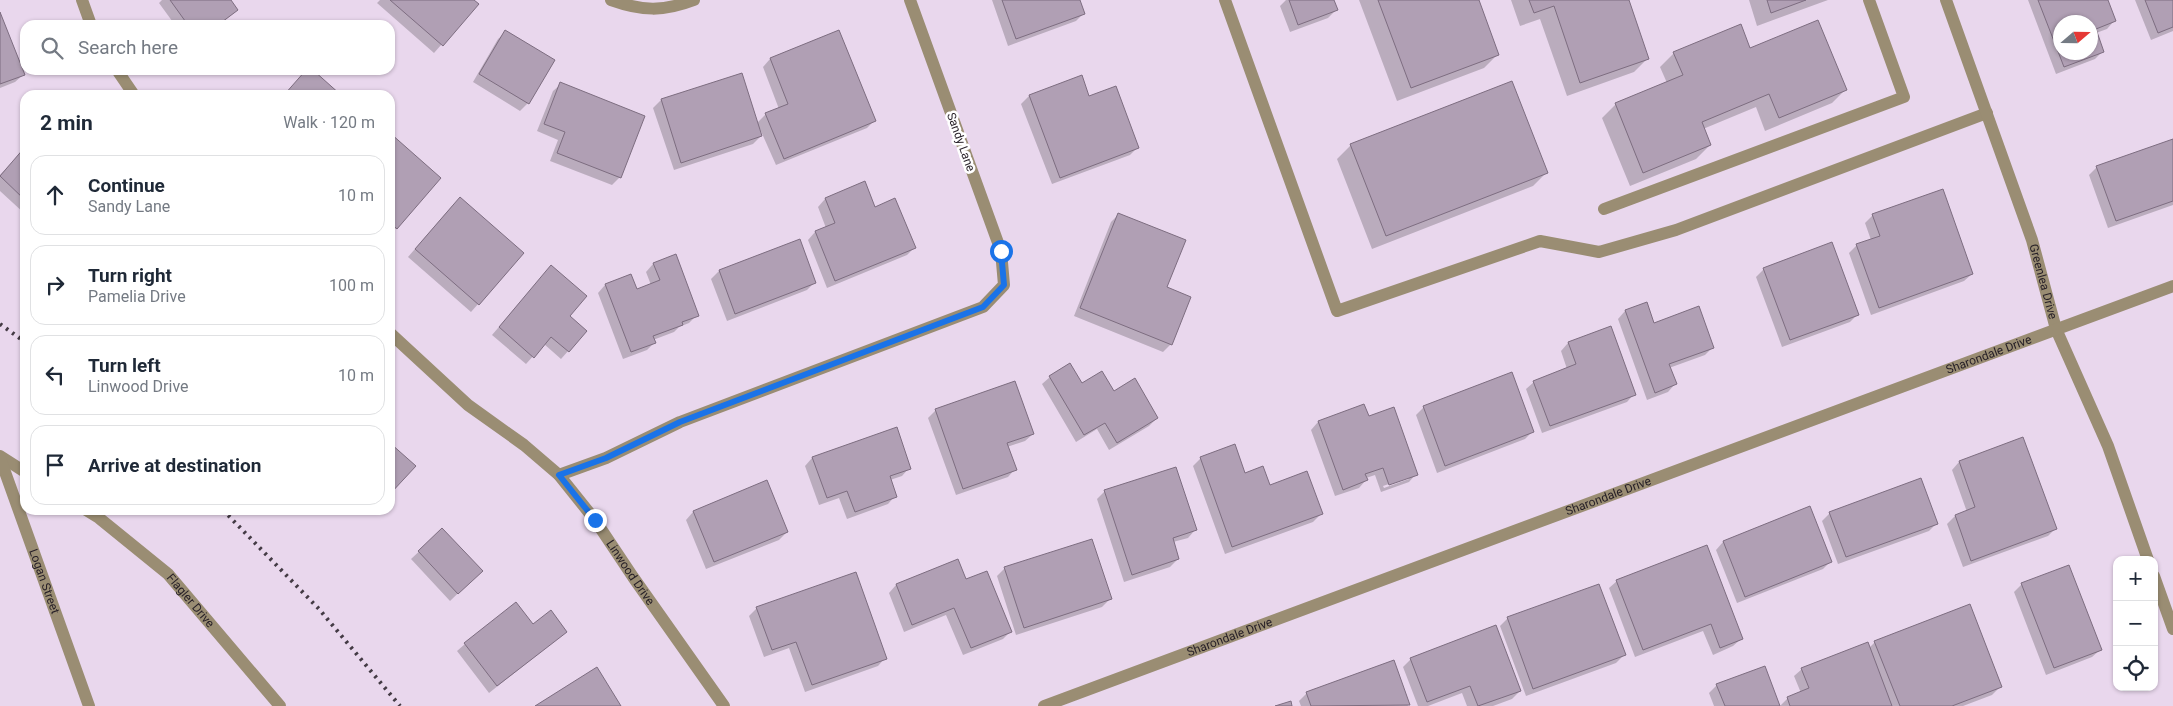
<!DOCTYPE html>
<meta charset="utf-8">
<style>
body{margin:0;font-family:Roboto,sans-serif;background:#f6f6f7;color:#1f2937}
.controls{position:absolute;right:15px;bottom:15px;display:grid;overflow:hidden;border-radius:10px;box-shadow:0 1px 4px #0004}
.controls button{width:45px;height:45px;display:grid;place-items:center;padding:0;border:0;border-bottom:1px solid #e0e1e3;background:#fff;color:#1f2937;font:25px sans-serif}
.compass{position:absolute;left:2053px;top:15px;width:45px;height:45px;border-radius:50%;background:#fff;box-shadow:0 1px 4px #0004;rotate:70deg}
.stop{position:absolute;width:15px;height:15px;margin:-11px;border:4px solid #1a73e8;border-radius:50%;background:#fff}
.stop.end{background:#1a73e8;border-color:#fff;box-shadow:0 1px 5px #0008}
.list{margin:0;padding:0;list-style:none}
h2{display:flex;justify-content:space-between;align-items:center;height:65px;margin:0;padding:0 20px;font-size:21px}
h2 small{font-size:16px;font-weight:400;color:#747a83}
.list li{display:grid;grid-template-columns:32px 1fr auto;gap:15px;align-items:center;box-sizing:border-box;height:80px;margin:0 10px 10px;padding:0 10px;border:1px solid #e0e1e3;border-radius:15px}
.list b{display:block;font-size:19px;white-space:nowrap}
.list p{margin:0;font-size:16px;white-space:nowrap;color:#747a83}
.list em{font-size:16px;font-style:normal;color:#747a83}
.icon{flex:none;width:28px;height:28px;fill:none;stroke:currentColor;stroke-width:2;stroke-linecap:round;stroke-linejoin:round}
.map{position:relative;flex:none;width:2173px;height:706px;overflow:hidden}
.search{position:absolute;background:#fff;box-shadow:0 1px 4px #0004;left:20px;top:20px;width:375px;height:55px;display:flex;align-items:center;gap:12px;box-sizing:border-box;padding:0 18px;border-radius:15px;color:#747a83;font-size:19px}
.panel{position:absolute;background:#fff;box-shadow:0 1px 4px #0004;left:20px;top:90px;width:375px;height:425px;border-radius:15px}
.map>svg:first-child{display:block}
.shadow{fill:#0003;fill-rule:evenodd}
.building{fill:#b09fb4;stroke:#7d6d80;fill-rule:evenodd}
.lines{fill:none;stroke-linecap:round;stroke-linejoin:round}
.minor{stroke:#9a8d73;stroke-width:12}
.rail{stroke:#433a44;stroke-width:4;stroke-dasharray:2.5 5;stroke-linecap:butt}
.route{stroke:#1a73e8;stroke-width:6}
.labels{text-anchor:middle;dominant-baseline:central;stroke-width:5;stroke-linejoin:round;paint-order:stroke}
.street-label{font-size:12px;fill:#251e26;stroke:#fff}
</style>
<div class="map">
<svg width="2173" height="706" viewBox="0 0 2173 706">
<rect width="100%" height="100%" fill="#e9d7ed"/>
<path class="shadow" d="M162 0H229L237 10 219 25H175L159 3Z
M380 0H472L477 4 434 53 377 3Z
M992 0H1079L1084 13 1076 21 1008 46Z
M1286 0H1332L1336 10 1328 18 1290 32 1280 6Z
M1359 0H1477L1498 54 1484 68 1397 101Z
M1511 0H1627L1648 58 1634 72 1567 96 1540 19 1520 26Z
M1749 0H1828L1757 26Z
M2028 0H2106L2114 21 2107 29 2096 33 2103 51 2095 59 2056 74ZM2060 22H2090V52H2060Z
M2135 0H2173V31L2151 40Z
M0 15 23 75 15 82 0 88Z
M838 31 875 120 867 128 776 165 760 129H759L761 136 753 144 674 170 653 108 661 100 741 74 757 123 766 114 779 109 763 67 770 59Z
M506 32 528 103 520 111 473 82 498 39Z
M1750 49 1845 90 1832 103 1765 131 1756 107 1703 129 1710 145 1696 159 1630 186 1602 118 1616 104 1667 83 1660 67 1674 53Z
M1081 77 1088 98 1138 147 1130 155 1052 184 1021 104 1029 96Z
M561 84 620 177 612 185 550 161 558 140 537 131 553 91Z
M390 134 396 228 390 234Z
M2173 141V205L2108 228 2089 175 2097 167Z
M1351 145 1547 172 1533 186 1372 249 1337 159Z
M25 148V214L0 191V175Z
M864 183 875 208 914 248 907 255 827 288 808 240 815 232 826 228 818 207 825 199Z
M452 206 523 253 471 312 408 257Z
M1119 214 1166 288 1171 344 1163 352 1074 316 1111 222Z
M1873 215 1972 274 1964 281 1871 315 1849 253 1857 245 1871 240 1865 223Z
M799 241 815 282 807 290 727 321 711 279 719 271Z
M653 264 697 315 689 323 679 327 674 332 653 340 654 343 647 350 623 359 598 293 605 285 636 290 651 285 646 272Z
M1764 269 1858 314 1850 322 1782 347 1756 277Z
M544 274 568 316 585 332 561 359 544 344 526 364 492 335Z
M1646 304 1653 324 1713 347 1705 355 1669 368 1675 384 1668 392 1647 400 1618 319 1625 311Z
M1568 343 1634 394 1627 402 1542 433 1526 389 1534 382 1567 369 1561 351Z
M1050 377 1114 392 1157 418 1149 426 1109 450 1097 429 1076 442 1042 384Z
M1363 406 1368 418 1416 474 1409 482 1381 492 1375 475 1366 478V480L1359 488 1335 496 1311 430 1318 422ZM1409 477V479L1384 488 1383 486Z
M1424 407 1533 431 1525 439 1437 473 1416 415Z
M936 410 1033 434 1025 441 1007 447 1015 469 1008 477 956 495 928 418Z
M896 429 909 468 902 476 890 480 895 496 888 504 847 519 839 498 819 505 805 466 812 458Z
M2022 439 2056 528 2048 536 1963 567 1947 524 1955 516 1967 512 1952 470 1959 462Z
M1201 458 1244 474 1321 514 1313 522 1225 554 1193 466Z
M767 482 787 532 779 540 706 569 686 520 693 512Z
M1105 491 1195 530 1188 538 1173 542 1178 559 1170 567 1124 582 1097 499Z
M1810 508 1831 561 1823 569 1737 603 1716 550 1723 542Z
M1830 513 1937 523 1929 531 1838 564 1822 521Z
M442 530 481 571 450 601 411 559Z
M1706 547 1741 639 1733 646 1713 655 1703 631 1635 657 1609 588 1617 581Z
M957 560 966 581 1011 631 1003 639 963 655 946 615 904 632 889 593 896 585Z
M1005 568 1110 599 1102 607 1016 635 997 576Z
M2022 584 2100 650 2092 657 2046 675 2014 592Z
M757 608 885 658 878 666 805 692 789 648 764 657 749 616Z
M1508 618 1624 655 1616 663 1526 696 1500 626Z
M533 625 566 632 489 693 457 651 465 644Z
M1875 642 2000 687 1992 695 1963 706H1780L1788 698 1801 693 1794 676 1802 669 1869 648Z
M1411 659 1520 691 1512 699 1493 706H1467L1462 693 1428 706H1418L1403 667Z
M1393 662 1408 706H1301L1299 701 1307 693Z
M1717 685 1779 706H1714L1709 693Z"/>
<path class="building" d="M170 0H231L238 10 218 25H188Z
M390 0H474L479 4 443 46Z
M1002 0H1080L1085 14 1016 39Z
M1289 0H1334L1338 10 1298 25Z
M1378 0H1479L1499 55 1411 88Z
M1529 0H1629L1649 59 1580 83 1554 6 1534 13Z
M1767 0H1806L1771 13Z
M2038 0H2108L2116 21 2096 29 2104 52 2064 67ZM2060 22H2090V52H2060Z
M2145 0H2173V27L2158 33Z
M0 12 25 75 0 84Z
M1818 20 1847 90 1779 118 1769 94 1702 122 1711 145 1643 173 1615 103 1683 75 1673 52 1741 24 1750 48Z
M505 30 555 60 529 104 479 74Z
M839 30 876 121 784 159 765 113 788 104 770 58Z
M306 70H313L341 95H284Z
M742 73 762 136 681 163 661 99Z
M1082 75 1089 96 1116 86 1139 148 1060 178 1029 95Z
M1512 81 1548 173 1386 236 1350 144Z
M560 82 645 116 621 178 557 153 565 132 544 124Z
M390 133 441 178 397 229 390 223Z
M2173 139V201L2116 221 2096 166Z
M25 147V200L0 176Z
M865 181 875 207 895 198 916 248 835 281 815 231 835 223 825 198Z
M1943 189 1973 274 1879 308 1856 244 1880 236 1872 214Z
M460 197 524 253 479 305 415 249Z
M1118 213 1186 240 1167 287 1191 297 1172 345 1080 308Z
M800 239 816 283 735 314 719 270Z
M1832 242 1859 315 1790 340 1763 268Z
M676 254 699 316 682 322 683 325 653 336 656 343 631 352 605 284 631 274 637 289 660 280 653 263Z
M551 265 587 296 570 316 587 331 569 352 551 337 534 358 499 327Z
M1647 302 1654 323 1699 306 1714 348 1669 364 1677 384 1655 393 1625 310Z
M1611 326 1636 395 1550 426 1533 381 1576 364 1568 342Z
M1070 363 1082 383 1102 371 1114 391 1135 378 1158 418 1117 443 1105 423 1084 435 1049 376Z
M1512 372 1534 432 1445 466 1423 406Z
M1015 381 1034 434 1007 443 1017 470 963 489 935 409Z
M1364 404 1369 416 1394 407 1418 475 1389 485 1383 468 1365 474 1368 480 1343 490 1318 421Z
M897 427 911 469 890 476 897 497 855 512 847 491 827 498 812 457Z
M2023 437 2057 529 1971 561 1955 515 1975 507 1959 461Z
M390 443 416 466 390 494Z
M1235 444 1245 473 1263 466 1270 485 1307 471 1323 514 1232 547 1200 457Z
M1176 467 1197 530 1173 538 1179 559 1132 575 1104 490Z
M1921 478 1938 524 1846 557 1829 512Z
M767 480 788 532 714 562 693 511Z
M1810 506 1832 562 1745 597 1723 541Z
M442 528 483 571 458 594 418 551Z
M1092 539 1112 599 1024 628 1004 567Z
M1707 545 1743 639 1720 648 1711 624 1643 650 1616 580Z
M958 559 966 579 987 571 1012 632 971 648 954 608 912 625 896 584Z
M2069 565 2102 650 2054 668 2021 583Z
M856 572 887 659 812 685 796 642 772 650 756 607Z
M1599 584 1626 655 1533 689 1507 617Z
M516 602 533 624 551 610 567 632 497 686 464 643Z
M1970 604 2002 687 1952 706H1900L1874 641Z
M1496 625 1521 691 1478 706 1470 686 1427 702 1410 658Z
M1868 642 1892 706H1790L1787 697 1809 688 1801 668Z
M1394 660 1410 705 1311 706 1306 692Z
M1765 666 1780 706H1725L1716 684Z
M597 667 621 706H535Z
M1291 701 1292 706H1275Z"/>
<g class="lines">
<g class="minor">
<path d="M82 0 91 25"/>
<path d="M611 0C642 11 663 12 694 0"/>
<path d="M1225 0 1337 311 1540 241 1599 252 1676 230 1987 113"/>
<path id="s1" d="M1946 0 2032 240 2056 329 2108 446 2148 560"/>
<path d="M117 70 134 95"/>
<path d="M1604 209 1904 97 1869 0"/>
<path id="s2" d="M390 333 468 405 524 445 559 475 595 520 633 577 724 706"/>
<path d="M0 456 25 472"/>
<path id="s3" d="M0 458 89 706"/>
<path d="M559 475 606 458 680 422 983 307 1004 285 1001 251 910 0"/>
<path id="s4" d="M86 510 99 518 168 574 280 706"/>
<path d="M2154 576 2173 629"/>
<path id="s5" d="M1044 706 2173 286"/>
</g>
<path class="rail" d="M0 324 25 342
M223 510 319 609 400 706"/>
</g>
<g class="lines">
<path class="route" d="M595 520 559 475 606 458 680 422 983 307 1004 285 1001 251"/>
</g>
<g class="labels">
<g class="street-label">
<text transform="translate(961 142) rotate(70)">Sandy Lane</text>
<text stroke="none"><textPath href="#s1" startOffset="298">Greenlea Drive</textPath></text>
<text stroke="none"><textPath href="#s5" startOffset="1008">Sharondale Drive</textPath></text>
<text stroke="none"><textPath href="#s5" startOffset="602">Sharondale Drive</textPath></text>
<text stroke="none"><textPath href="#s2" startOffset="342">Linwood Drive</textPath></text>
<text stroke="none"><textPath href="#s3" startOffset="131">Logan Street</textPath></text>
<text stroke="none"><textPath href="#s4" startOffset="139">Flagler Drive</textPath></text>
<text stroke="none"><textPath href="#s5" startOffset="198">Sharondale Drive</textPath></text>
</g>
</g>
</svg>
<div class="controls">
<button>+</button>
<button>−</button>
<button><svg class="icon" aria-label="locate" viewBox="0 0 24 24"><circle cx="12" cy="12" r="6"/><path d="M12 2v4M12 18v4M2 12h4M18 12h4"/></svg></button>
</div>
<svg class="compass" viewBox="-18 -18 36 36"><path d="M0-13l5 13h-10z" fill="#e53935"/><path d="M0 13l5-13h-10z" fill="#747a83"/></svg>
<div class="stop" style="left:1001px;top:251px"></div>
<div class="stop end" style="left:595px;top:520px"></div>
<div class="search"><svg class="icon" aria-label="search" viewBox="0 0 24 24"><circle cx="10" cy="10" r="6"/><path d="M15 15l6 6"/></svg>Search here</div>
<section class="panel">
<h2>2 min<small>Walk · 120 m</small></h2>
<ul class="list">
<li><svg class="icon" aria-label="ahead" viewBox="0 0 24 24"><path d="M12 20V5M6 11l6-6 6 6"/></svg><div><b>Continue</b><p>Sandy Lane</p></div><em>10 m</em></li>
<li><svg class="icon" aria-label="right" viewBox="0 0 24 24"><path d="M7 20v-9h11M14 6l5 5-5 5"/></svg><div><b>Turn right</b><p>Pamelia Drive</p></div><em>100 m</em></li>
<li><svg class="icon" aria-label="left" viewBox="0 0 24 24"><path d="M17 20v-9H6M10 6l-5 5 5 5"/></svg><div><b>Turn left</b><p>Linwood Drive</p></div><em>10 m</em></li>
<li><svg class="icon" aria-label="arrive" viewBox="0 0 24 24"><path d="M6 21V4h12l-3 4 3 4H6"/></svg><div><b>Arrive at destination</b></div></li>
</ul>
</section>
</div>
